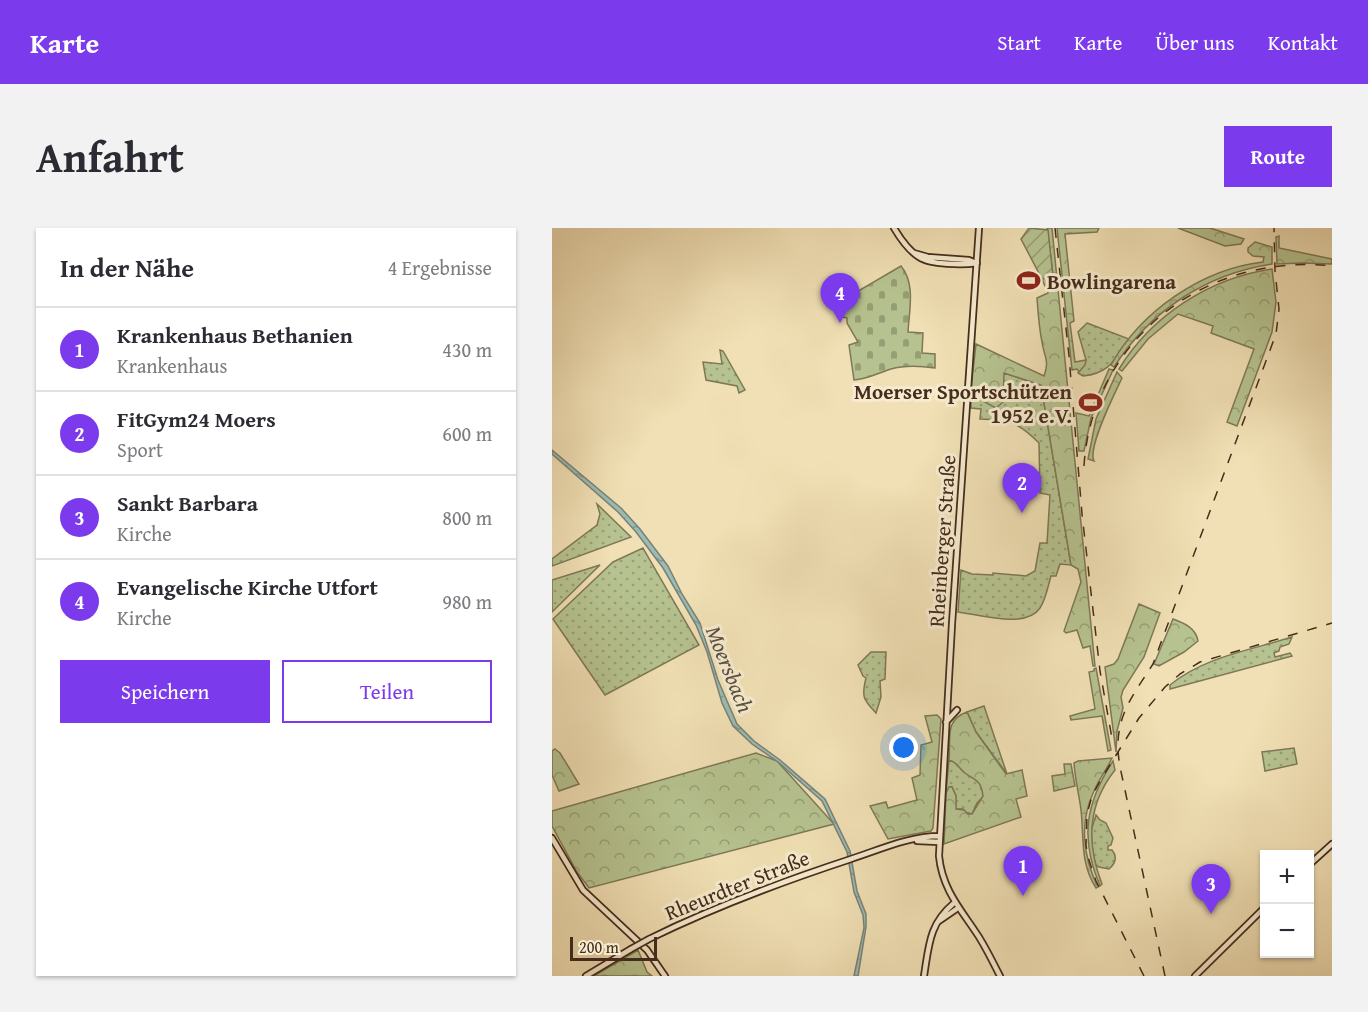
<!DOCTYPE html>
<html lang="de">
<meta charset="utf-8">
<style>
body{margin:0;font-family:"Gentium Book Plus",serif;background:#f2f2f3;color:#2b2b33}
.controls{position:absolute;right:18px;bottom:18px;display:grid;overflow:hidden;border-radius:0px;box-shadow:0 2px 4px #0004}
.controls button{width:54px;height:54px;display:grid;place-items:center;padding:0;border:0;border-bottom:2px solid #e1e1e2;background:#fff;color:#2b2b33;font:30px sans-serif}
.scale{position:absolute;left:18px;bottom:15px;width:87px;box-sizing:border-box;padding-left:6px;border:3px solid #452c1c;border-top:0;font-size:16px;line-height:21px;white-space:nowrap;color:#452c1c;-webkit-text-stroke:4px #f6ebcf;paint-order:stroke}
.you{position:absolute;left:352px;top:520px;width:21px;height:21px;margin:-15px;border:4px solid #fff;border-radius:50%;background:#1a73e8;box-shadow:0 0 0 9px #1a73e833}
.badge{display:grid;place-items:center;width:39px;height:39px;border-radius:50%;background:#7c3aed;color:#fff;font-size:20px;font-weight:700}
.pin{position:absolute;translate:-50% -50px;filter:drop-shadow(0 2px 3px #0008)}
.pin::after{content:'';position:absolute;top:32px;width:21px;height:18px;background:inherit;clip-path:polygon(0 0,100% 0,50% 100%)}
.list{margin:0;padding:0;list-style:none}
h2{display:flex;justify-content:space-between;align-items:center;height:78px;margin:0;padding:0 24px;font-size:26px}
h2 small{font-size:20px;font-weight:400;color:#7c7c81}
.list li{display:grid;grid-template-columns:39px 1fr auto;gap:18px;align-items:center;box-sizing:border-box;height:84px;padding:0 24px;border-top:2px solid #e1e1e2}
.list b{display:block;font-size:22px;white-space:nowrap}
.list p{margin:0;font-size:20px;white-space:nowrap;color:#7c7c81}
.list em{font-size:20px;font-style:normal;color:#7c7c81}
.actions{display:flex;gap:12px;padding:18px 24px}
.actions a{flex:1;padding:14px 0;border:2px solid #7c3aed;border-radius:0px;text-align:center;font-size:21px;color:#7c3aed}
.actions .main{background:#7c3aed;color:#fff}
.map{position:relative;flex:none;width:780px;height:748px;overflow:hidden;border-radius:0px}
header{display:flex;align-items:center;gap:36px;box-sizing:border-box;height:84px;padding:0 30px;background:#7c3aed;color:#fff}
header strong{font-size:28px}
nav{display:flex;gap:33px;margin-inline-start:auto;font-size:21px}
.intro{display:flex;align-items:center;justify-content:space-between;box-sizing:border-box;height:144px;padding:0 36px}
h1{margin:0;font-size:42px}
.button{padding:15px 27px;border-radius:0px;background:#7c3aed;color:#fff;font-size:21px;font-weight:700}
main{display:flex;gap:36px;padding:0 36px}
aside{flex:1;background:#fff;border-radius:0px;box-shadow:0 2px 4px #0004}
.map>svg:first-child{display:block}
.grass{fill:url(#grass-dots);stroke:#7e7856;stroke-width:1.5}
.forest{fill:url(#forest-crowns);stroke:#7e7856;stroke-width:1.5}
.cemetery{fill:url(#cemetery-stones);stroke:#7e7856;stroke-width:1.5}
.garden{fill:url(#garden-furrows);stroke:#7e7856;stroke-width:1.5}
.water{fill:url(#water-ripples);stroke:#798277;stroke-width:1.5}
.lines{fill:none;stroke-linecap:round;stroke-linejoin:round}
.secondary-casing{stroke:#452c1c;stroke-width:8}
.secondary{stroke:#f6ebcf;stroke-width:4.5}
.rail{stroke:#452c1c;stroke-width:1.5;stroke-dasharray:10 10;stroke-linecap:butt}
.secondary-bridge-casing{stroke:#452c1c;stroke-width:8;stroke-linecap:butt}
.secondary-bridge{stroke:#f6ebcf;stroke-width:4.5}
.labels{text-anchor:middle;dominant-baseline:central;stroke-width:6;stroke-linejoin:round;paint-order:stroke}
.poi-label{font-size:21px;font-weight:bold;fill:#452c1c;stroke:#f6ebcf;text-anchor:start}
.street-label{font-size:21px;fill:#452c1c;stroke:#f6ebcf}
.water-label{font-size:22px;font-style:italic;fill:#5a5042;stroke:#f6ebcf}
</style>
<header>
<strong>Karte</strong>
<nav><a>Start</a><a>Karte</a><a>Über uns</a><a>Kontakt</a></nav>
</header>
<div class="intro"><h1>Anfahrt</h1><a class="button">Route</a></div>
<main>
<aside>
<h2>In der Nähe<small>4 Ergebnisse</small></h2>
<ul class="list">
<li><span class="badge">1</span><div><b>Krankenhaus Bethanien</b><p>Krankenhaus</p></div><em>430 m</em></li>
<li><span class="badge">2</span><div><b>FitGym24 Moers</b><p>Sport</p></div><em>600 m</em></li>
<li><span class="badge">3</span><div><b>Sankt Barbara</b><p>Kirche</p></div><em>800 m</em></li>
<li><span class="badge">4</span><div><b>Evangelische Kirche Utfort</b><p>Kirche</p></div><em>980 m</em></li>
</ul>
<div class="actions"><a class="main">Speichern</a><a>Teilen</a></div>
</aside>
<div class="map">
<svg width="780" height="748" viewBox="0 0 780 748">
<defs>
<pattern id="grass-dots" width="8" height="8" patternUnits="userSpaceOnUse" patternTransform="scale(1.5)"><rect width="8" height="8" fill="#b6c390"/><path d="M2 2h.1M6 6h.1" fill="none" stroke="#969f75" stroke-width="1.8" stroke-linecap="round"/></pattern>
<pattern id="forest-crowns" width="20" height="18" patternUnits="userSpaceOnUse" patternTransform="scale(1.5)"><rect width="20" height="18" fill="#b6c390"/><path d="M2 6a3 3 0 1 1 6 0M12 15a3 3 0 1 1 6 0" fill="none" stroke="#969f75"/></pattern>
<pattern id="cemetery-stones" width="16" height="16" patternUnits="userSpaceOnUse" patternTransform="scale(1.5)"><rect width="16" height="16" fill="#b6c390"/><path d="M2 7V4a2 2 0 0 1 4 0v3zM10 15v-3a2 2 0 0 1 4 0v3z" fill="#969f75"/></pattern>
<pattern id="garden-furrows" width="10" height="10" patternUnits="userSpaceOnUse" patternTransform="scale(1.5)"><rect width="10" height="10" fill="#b6c390"/><path d="M-1 1l2-2M0 10L10 0M9 11l2-2" fill="none" stroke="#969f75"/></pattern>
<pattern id="water-ripples" width="26" height="14" patternUnits="userSpaceOnUse" patternTransform="scale(1.5)"><rect width="26" height="14" fill="#9bbcb3"/><path d="M2 4q2-2 4 0t4 0M15 11q2-2 4 0t4 0" fill="none" stroke="#809991"/></pattern>
</defs>
<rect width="100%" height="100%" fill="#f1e0b5"/>
<filter id="stains"><feTurbulence type="fractalNoise" baseFrequency=".00333" numOctaves="4"/><feColorMatrix values="0 0 0 0 .2 0 0 0 0 .09 0 0 0 0 .02 0 0 0 .5 -.17"/></filter>
<radialGradient id="worn" r=".72"><stop offset=".6" stop-color="#630" stop-opacity="0"/><stop offset="1" stop-color="#630" stop-opacity=".3"/></radialGradient>
<path class="grass" d="M535 95 577 111C562 132 558 145 531 148L526 145 534 132 526 104Z
M168 122 171 123 193 162 187 165 185 158 154 152 151 134 170 136Z
M452 145 489 157 519 337 508 336 504 348H499C496 358 494 371 488 380 474 401 429 387 406 384L409 342 420 346 441 347V345L474 348 483 343 488 315H495L498 267 488 265 487 215C466 194 458 192 428 191L429 181 419 180V161L427 171Z
M45 276 79 309 0 338V331L45 297 48 286Z
M91 320 147 417 53 467 1 391 61 334Z
M48 337 0 384V352Z
M740 409 737 416 728 419 727 423 722 425 723 429 738 425 740 428 618 461V457C652 429 699 422 740 409Z
M319 424H334L333 451 328 453 329 469 324 485C312 472 309 470 314 450L311 448 306 437Z
M432 478 455 546 424 504 415 484Z
M742 520 745 536 713 543 710 524Z
M397 532C405 534 406 538 412 544 422 552 432 552 431 569L425 575 420 586 414 585 411 581H403L404 568 400 559H398L394 565Z
M544 587 548 592 554 595 561 610 559 617 556 618V622H560C566 629 563 636 557 641L547 639 543 636 538 606Z"/>
<path class="forest" d="M495 0H500L543 438H541L538 418 531 420 525 402 514 405 512 403 529 354 526 341 519 337 489 157 452 145 451 174 444 180 427 171 419 161 424 116 492 148C498 132 492 129 490 114 487 100 486 84 485 70L496 65 490 51 501 48Z
M505 0H547L545 4 513 6 522 93 518 95 523 134 534 132 533 137 527 144 525 141 520 142Z
M626 0H658L692 11 689 16 673 18Z
M727 8V20L780 31V36L750 35 725 36 724 9Z
M703 14 720 19V36C654 46 598 83 562 139L559 137C589 83 650 41 711 34L712 29 701 28 696 24V20Z
M720 41 724 74 720 104 685 198 675 194 702 121 659 105 661 98 626 86 596 111 570 143 567 141C600 87 658 50 720 41Z
M557 141 561 142 539 190 532 223H527L524 185 537 188Z
M565 144 570 150C563 165 535 220 542 233L536 231 544 191Z
M587 376 608 385 592 429 571 462 569 469 571 480 565 503 564 524 553 439 562 436 566 431Z
M621 391C632 395 644 400 646 413L632 424 607 438 602 436Z
M544 440 559 522 556 523 550 488 519 492 518 488 543 481 537 444 542 443V441Z
M415 484 424 504 454 546 470 542 475 568 464 571 469 589 392 616 394 565 397 559H400L404 568V581L412 582 416 586H420L431 568C429 552 424 553 413 545 406 540 406 534 397 532 399 511 392 492 415 484Z
M385 487 389 491 381 600 379 603 336 611 318 578 334 574 336 580 365 572 360 550 368 547 369 517 380 514 373 488Z
M3 521 8 525 27 556 7 563 0 547V523Z
M204 525 225 533 282 596 37 660 25 644 0 598V583Z
M560 530C555 541 547 551 542 563 527 594 531 629 546 659L544 660C528 636 532 609 529 582 527 566 523 551 522 535L526 533Z
M561 533 563 542C535 577 534 615 550 656L548 658C528 611 533 576 561 533Z
M512 536H519L523 558 502 563 500 548 513 546Z
M86 722 95 744 100 748H42Z"/>
<path class="cemetery" d="M349 38C364 56 357 83 356 104L371 105 370 125 383 126V140C369 138 353 137 339 141 326 145 316 151 302 152L297 117 306 114 295 95V90L291 89 284 76Z"/>
<path class="garden" d="M477 0 496 2 501 48 490 51 469 11Z"/>
<path class="water" d="M0 222 69 280 88 301 116 338 130 366 148 395 166 452 185 496 202 513 228 532 273 571 298 623 305 663 314 686V699L306 748H302L312 700 311 687 302 664 295 624 270 573 226 534 200 516 181 498 170 475 155 424 144 397 111 340 84 304 66 284 0 226Z"/>
<g class="lines">
<defs>
<path id="secondary" d="M342 0C348 10 357 23 367 29 378 37 412 37 425 35
M427 0 400 396 387 628C390 659 406 678 423 703 433 717 440 733 448 748
M362 25 376 29 417 32 424 35
M394 494 405 482
M0 610 31 662 95 722 113 748
M365 613 387 614
M758 636 780 616
M387 693 406 680
M97 711C162 679 229 654 299 631 327 622 357 608 388 608
M34 748 79 721
M372 748C377 717 377 696 402 675
M643 748 712 680"/>
</defs>
<use href="#secondary" class="secondary-casing"/>
<use href="#secondary" class="secondary"/>
<path class="rail" d="M503 0 517 128 530 286 548 443 561 516
M532 238C540 110 656 24 780 38
M592 748 544 653 536 629 534 617 535 586 540 568 548 553 587 490 613 459 628 446 648 434 780 395
M613 748 568 539C560 493 577 473 601 436L724 106 727 81 723 43 722 0"/>
<defs>
<path id="secondary-bridge" d="M79 721 97 711"/>
</defs>
<use href="#secondary-bridge" class="secondary-bridge-casing"/>
<use href="#secondary-bridge" class="secondary-bridge"/>
</g>
<defs>
<symbol id="stadium-bare" viewBox="-9 -9 18 18"><path d="M0-5a6.5 5 0 1 0 0 10a6.5 5 0 1 0 0-10ZM-3.5-1.8h7v3.6h-7Z" fill="#8f2418" stroke="#f6ebcf" stroke-width="2.5" paint-order="stroke"/></symbol>
</defs>
<g fill-rule="evenodd">
<use href="#stadium-bare" x="460" y="36" width="33" height="33"/>
<use href="#stadium-bare" x="522" y="158" width="33" height="33"/>
</g>
<g class="labels">
<g class="poi-label">
<text x="495" y="53">Bowlingarena</text>
<text x="520" y="163" text-anchor="end">Moerser Sportschützen<tspan x="520" dy="24">1952 e.V.</tspan></text>
</g>
<g class="street-label">
<text transform="translate(390 313) rotate(-86)">Rheinberger Straße</text>
<text transform="translate(185 657) rotate(-22)">Rheurdter Straße</text>
</g>
<g class="water-label">
<text transform="translate(178 441) rotate(68)">Moersbach</text>
</g>
</g>
<rect width="100%" height="100%" filter="url(#stains)"/>
<rect width="100%" height="100%" fill="url(#worn)"/>
</svg>
<div class="controls">
<button>+</button>
<button>−</button>
</div>
<div class="scale">200 m</div>
<div class="you"></div>
<div class="pin badge" style="left:471px;top:668px">1</div>
<div class="pin badge" style="left:470px;top:285px">2</div>
<div class="pin badge" style="left:659px;top:686px">3</div>
<div class="pin badge" style="left:288px;top:95px">4</div>
</div>
</main>
